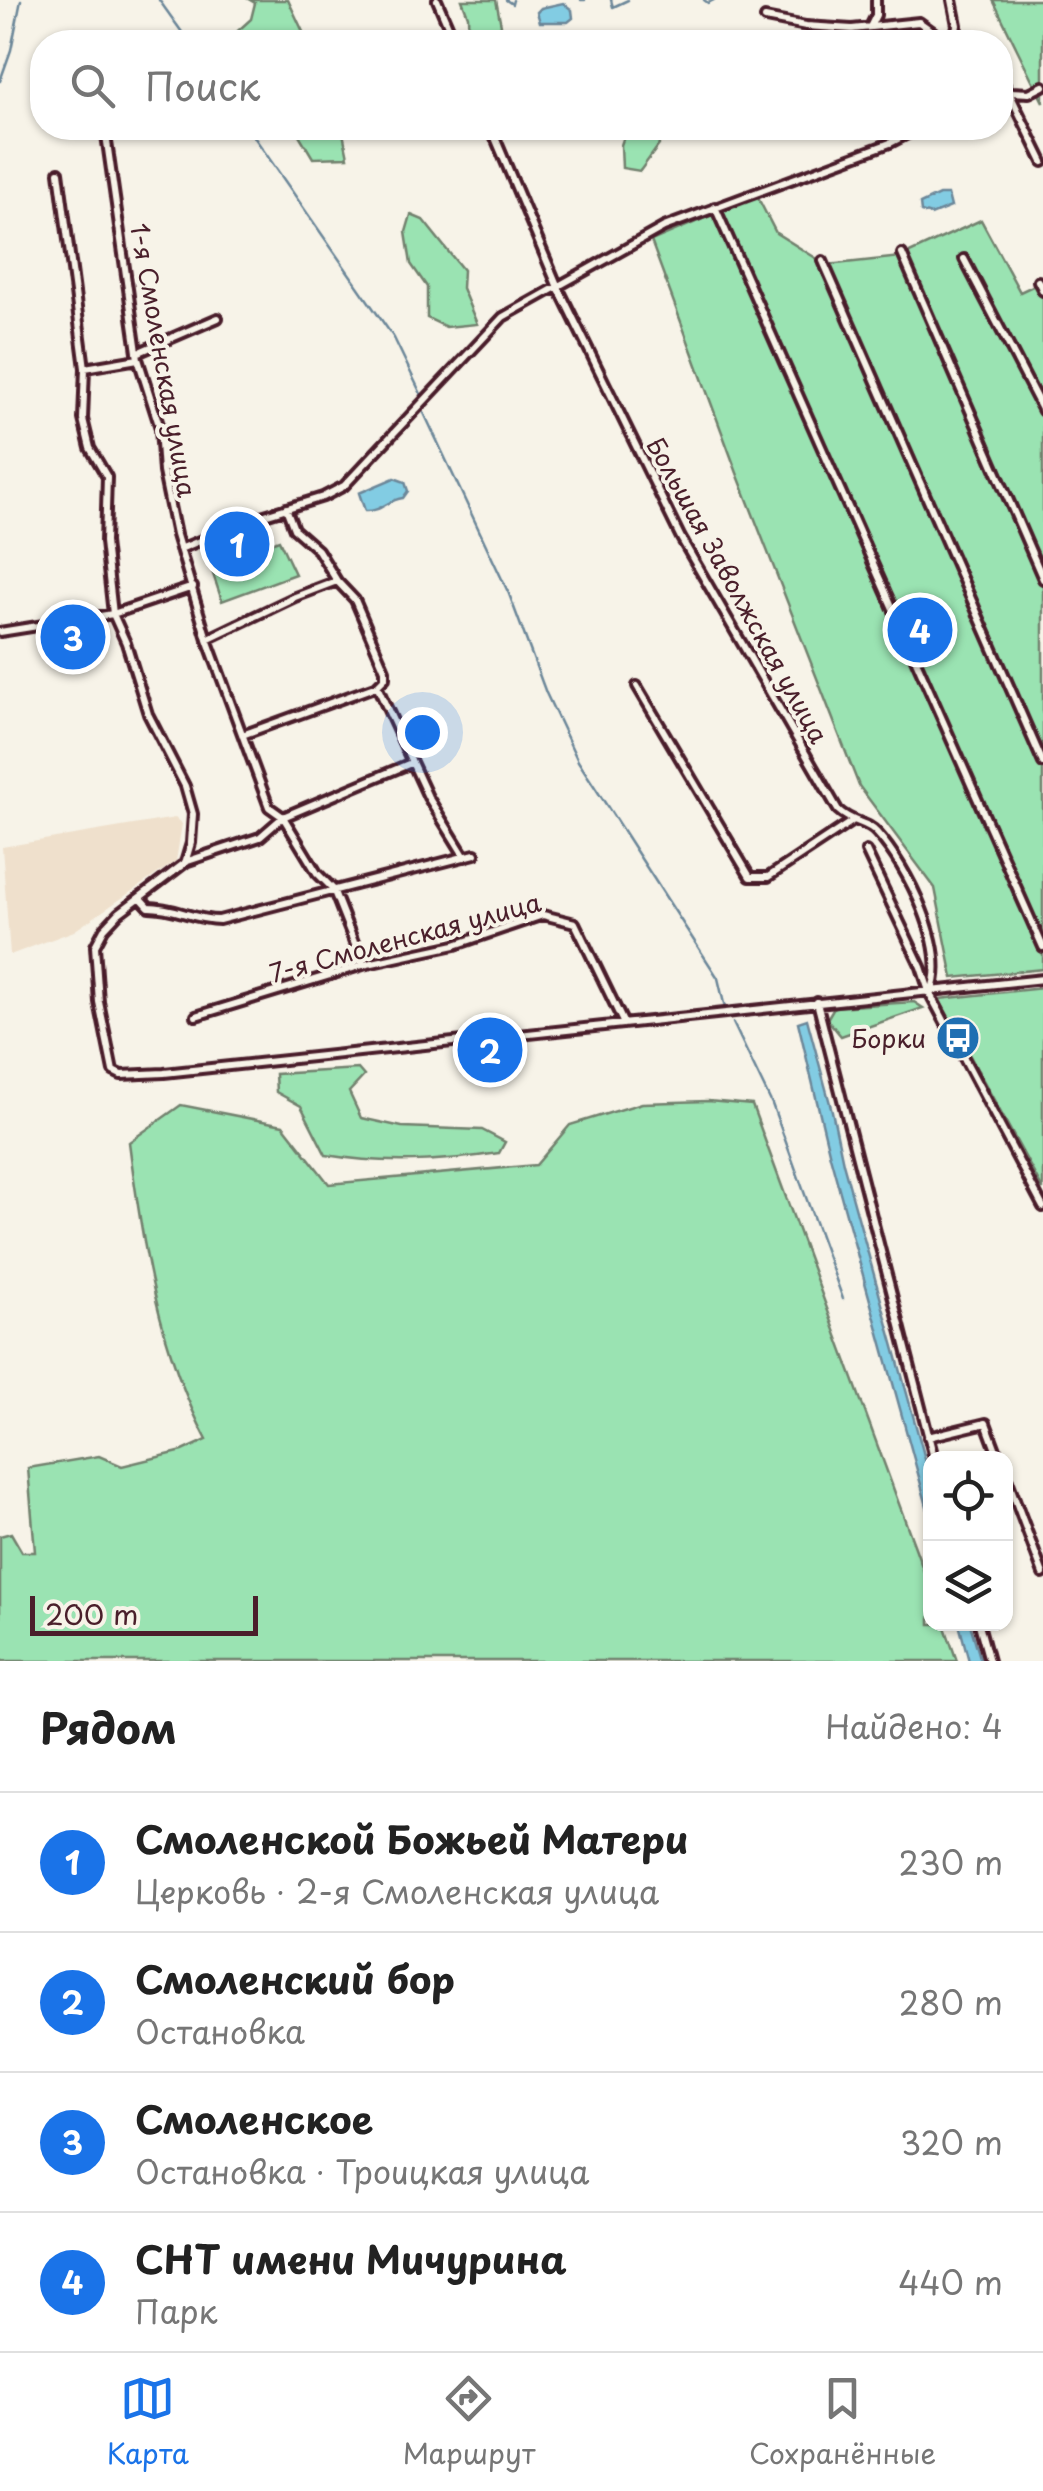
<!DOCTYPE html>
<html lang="ru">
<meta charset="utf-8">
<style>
body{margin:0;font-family:"Playpen Sans",sans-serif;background:#f6f6f6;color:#222}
.controls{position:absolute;right:30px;bottom:30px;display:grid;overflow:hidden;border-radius:20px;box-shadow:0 2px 8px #0004}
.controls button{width:90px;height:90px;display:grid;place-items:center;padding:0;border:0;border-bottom:2px solid #e0e0e0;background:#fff;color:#222;font:50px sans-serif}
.scale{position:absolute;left:30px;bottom:25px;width:228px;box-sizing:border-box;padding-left:10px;border:5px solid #4a1f2b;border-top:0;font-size:28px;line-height:35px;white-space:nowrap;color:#4a1f2b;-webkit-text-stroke:8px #f7f3e8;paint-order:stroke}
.you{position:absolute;left:422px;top:732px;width:35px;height:35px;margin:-25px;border:8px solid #fff;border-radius:50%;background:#1a73e8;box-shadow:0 0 0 15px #1a73e833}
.badge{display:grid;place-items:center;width:65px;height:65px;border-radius:50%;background:#1a73e8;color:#fff;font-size:32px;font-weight:700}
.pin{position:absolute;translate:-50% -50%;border:5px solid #fff;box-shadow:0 2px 10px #0006}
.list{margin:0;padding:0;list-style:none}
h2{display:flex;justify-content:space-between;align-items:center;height:130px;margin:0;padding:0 40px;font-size:42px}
h2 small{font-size:32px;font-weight:400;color:#767676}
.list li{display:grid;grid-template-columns:65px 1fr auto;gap:30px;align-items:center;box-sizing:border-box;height:140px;padding:0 40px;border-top:2px solid #e0e0e0}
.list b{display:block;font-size:38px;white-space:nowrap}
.list p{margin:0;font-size:32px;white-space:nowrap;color:#767676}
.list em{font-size:32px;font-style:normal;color:#767676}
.icon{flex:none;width:55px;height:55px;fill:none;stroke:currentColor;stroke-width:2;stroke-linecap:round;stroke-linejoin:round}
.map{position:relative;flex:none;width:1043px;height:1661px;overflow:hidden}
.search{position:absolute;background:#fff;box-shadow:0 2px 8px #0004;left:30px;right:30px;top:30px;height:110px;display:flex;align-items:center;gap:25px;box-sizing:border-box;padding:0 35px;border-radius:40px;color:#767676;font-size:38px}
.sheet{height:690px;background:#fff}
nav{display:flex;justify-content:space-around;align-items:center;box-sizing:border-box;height:140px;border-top:2px solid #e0e0e0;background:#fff;font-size:28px;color:#767676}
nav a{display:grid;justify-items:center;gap:5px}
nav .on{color:#1a73e8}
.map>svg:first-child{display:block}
.built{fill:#efe0cc}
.green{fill:#9ae3b2;stroke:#72816e;stroke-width:2.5}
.water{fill:#82cce3;stroke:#6c8799;stroke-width:2.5}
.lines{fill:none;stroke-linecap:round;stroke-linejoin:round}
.stream{stroke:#6c8799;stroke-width:2.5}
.minor-casing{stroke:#4a1f2b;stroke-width:14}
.minor{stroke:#f7f3e8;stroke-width:6}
.labels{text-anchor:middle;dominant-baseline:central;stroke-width:8;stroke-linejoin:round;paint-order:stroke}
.street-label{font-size:25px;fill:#4a1f2b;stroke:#f7f3e8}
.poi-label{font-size:25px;fill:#4a1f2b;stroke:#f7f3e8;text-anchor:end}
</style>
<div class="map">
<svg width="1043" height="1661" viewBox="0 0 1043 1661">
<rect width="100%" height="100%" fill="#f7f3e8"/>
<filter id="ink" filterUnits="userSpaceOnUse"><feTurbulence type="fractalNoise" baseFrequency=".01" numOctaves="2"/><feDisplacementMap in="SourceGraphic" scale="20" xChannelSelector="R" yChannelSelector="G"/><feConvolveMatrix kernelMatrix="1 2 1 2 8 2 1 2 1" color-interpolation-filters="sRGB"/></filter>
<g filter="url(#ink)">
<path class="built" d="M175 818 182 824 176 861 74 931 10 955 2 847Z"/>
<path class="green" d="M250 0H288L305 36 300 42H284L265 31 242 38 231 37 251 19 255 3Z
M462 0H496L501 25 490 38 469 41 468 16Z
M993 0H1043V102Z
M295 128H342L348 157 313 158Z
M627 128H655L659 145 640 171 622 168 621 145Z
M757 196 776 233 827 265 901 257 981 220 1020 292 1043 281V969L953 978 935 888 859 786 737 473 651 241Z
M411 215 423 220 463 270 462 288 477 324 446 327 427 318V287L411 264 406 232Z
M218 539 225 559 279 540 295 574 222 601 203 544Z
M1043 988V1190L939 999Z
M914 1002 923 1008 841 1036 827 1019 834 1007Z
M358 1069 364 1076 349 1092 361 1118 402 1127 482 1130 505 1142 499 1153C440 1162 385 1165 326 1155L301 1106 276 1092 275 1074Z
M708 1101 752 1105 930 1588V1624H944L957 1661H0V1536L11 1533 22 1552H35L28 1468 99 1456 122 1466 183 1451 207 1440C159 1350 142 1243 129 1142L181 1105 283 1125 329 1184 536 1165 570 1125 642 1103Z"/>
<path class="water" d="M563 3 572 10 573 18 568 22H540L537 12 541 8Z
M939 195H948L951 207 931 215 921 212 920 204Z
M394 478 405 482 408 491 403 498C387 500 381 512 365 511L359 493Z
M807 1019 832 1111 843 1163 930 1477V1517L830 1156 798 1022Z
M959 1624H970L981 1661H969Z"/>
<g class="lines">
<path class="stream" d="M159 0 189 42
M506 0 512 4 513 0
M581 0H585
M611 0 613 7 628 0
M704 0 708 3 714 0
M0 81 11 50 21 0
M248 128 394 338 421 394
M424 413 509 594 546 693 578 761 718 978 725 1008
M733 1023 772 1104 843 1299"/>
<defs>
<path id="minor" d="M437 0 455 42
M952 0 957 25 954 42
M765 18 806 26 852 29 919 22 947 42
M871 25 876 15V0
M1000 74 1043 162
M1011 92 1029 93 1043 86
M105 128 138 359 160 428 163 472 176 535 207 639 269 807 283 817 317 873 333 889 363 965
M491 128 557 285 681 538 838 810C853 824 867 821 877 833 907 866 949 949 931 992
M59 172 85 368 83 419 90 448 107 477 105 542 113 614 126 643 148 714 185 786 193 814 191 843 185 863 119 913 104 929 95 946 99 1002 113 1071 121 1075 164 1073 1043 979
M715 207 1043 947
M902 254 1043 579
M964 259 1043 411
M823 261 1043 763
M1038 281 1043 291
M137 353 218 318
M85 368 138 359
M286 508 294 529 318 550 337 581 355 600 385 670V678L377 686 428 797 465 857
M180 549 255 518 323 497 344 486 503 317 664 227 890 143 919 128
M0 632 113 614 193 587
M207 639 295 597 337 581
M637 686 750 877H768L851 822
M245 734 377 686
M866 851 921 967 930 994 1043 1207
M185 862 260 837 283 817 411 763
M140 897 149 907C175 907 194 920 219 920L475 854
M817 1002 934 1458
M196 1016 363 965 455 945 543 915 575 923 624 1024
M928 1437 986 1423 999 1458
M1006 1475 1043 1574
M979 1624 989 1661"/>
</defs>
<use href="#minor" class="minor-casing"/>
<use href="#minor" class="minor"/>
</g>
</g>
<defs>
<symbol id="bus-disc" viewBox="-11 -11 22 22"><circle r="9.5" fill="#1f6fb2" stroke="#f7f3e8"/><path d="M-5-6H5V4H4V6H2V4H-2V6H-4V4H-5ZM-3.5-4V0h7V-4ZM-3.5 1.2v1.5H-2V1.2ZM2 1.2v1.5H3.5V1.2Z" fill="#fff"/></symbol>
</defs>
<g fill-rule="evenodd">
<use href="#bus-disc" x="933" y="1013" width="50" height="50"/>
</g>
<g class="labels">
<g class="street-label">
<text transform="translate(164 360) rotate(80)">1-я Смоленская улица</text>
<text transform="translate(738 590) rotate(61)">Большая Заволжская улица</text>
<text transform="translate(405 937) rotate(-15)">7-я Смоленская улица</text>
</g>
<g class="poi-label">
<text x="926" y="1038">Борки</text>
</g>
</g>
</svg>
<div class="controls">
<button><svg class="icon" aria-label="locate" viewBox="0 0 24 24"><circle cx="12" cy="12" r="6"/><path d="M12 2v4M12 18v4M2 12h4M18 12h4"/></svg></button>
<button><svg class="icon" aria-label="layers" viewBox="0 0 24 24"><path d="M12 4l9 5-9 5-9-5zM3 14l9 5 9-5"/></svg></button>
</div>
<div class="scale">200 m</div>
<div class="you"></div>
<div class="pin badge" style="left:237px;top:544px">1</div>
<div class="pin badge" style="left:490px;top:1050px">2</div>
<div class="pin badge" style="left:73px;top:637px">3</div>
<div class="pin badge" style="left:920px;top:630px">4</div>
<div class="search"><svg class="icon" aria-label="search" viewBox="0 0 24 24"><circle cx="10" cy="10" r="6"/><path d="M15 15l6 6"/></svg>Поиск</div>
</div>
<section class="sheet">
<h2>Рядом<small>Найдено: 4</small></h2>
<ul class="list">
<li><span class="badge">1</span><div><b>Смоленской Божьей Матери</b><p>Церковь · 2-я Смоленская улица</p></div><em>230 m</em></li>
<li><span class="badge">2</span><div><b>Смоленский бор</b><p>Остановка</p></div><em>280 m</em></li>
<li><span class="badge">3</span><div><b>Смоленское</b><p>Остановка · Троицкая улица</p></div><em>320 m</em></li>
<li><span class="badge">4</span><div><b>СНТ имени Мичурина</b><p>Парк</p></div><em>440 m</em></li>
</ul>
</section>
<nav>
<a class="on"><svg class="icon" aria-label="map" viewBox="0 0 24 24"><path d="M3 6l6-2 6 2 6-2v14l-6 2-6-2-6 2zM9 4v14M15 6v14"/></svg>Карта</a>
<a><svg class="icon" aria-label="directions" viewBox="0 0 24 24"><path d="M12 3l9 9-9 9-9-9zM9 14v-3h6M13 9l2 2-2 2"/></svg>Маршрут</a>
<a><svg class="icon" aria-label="saved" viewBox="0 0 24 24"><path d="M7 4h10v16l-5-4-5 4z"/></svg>Сохранённые</a>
</nav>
